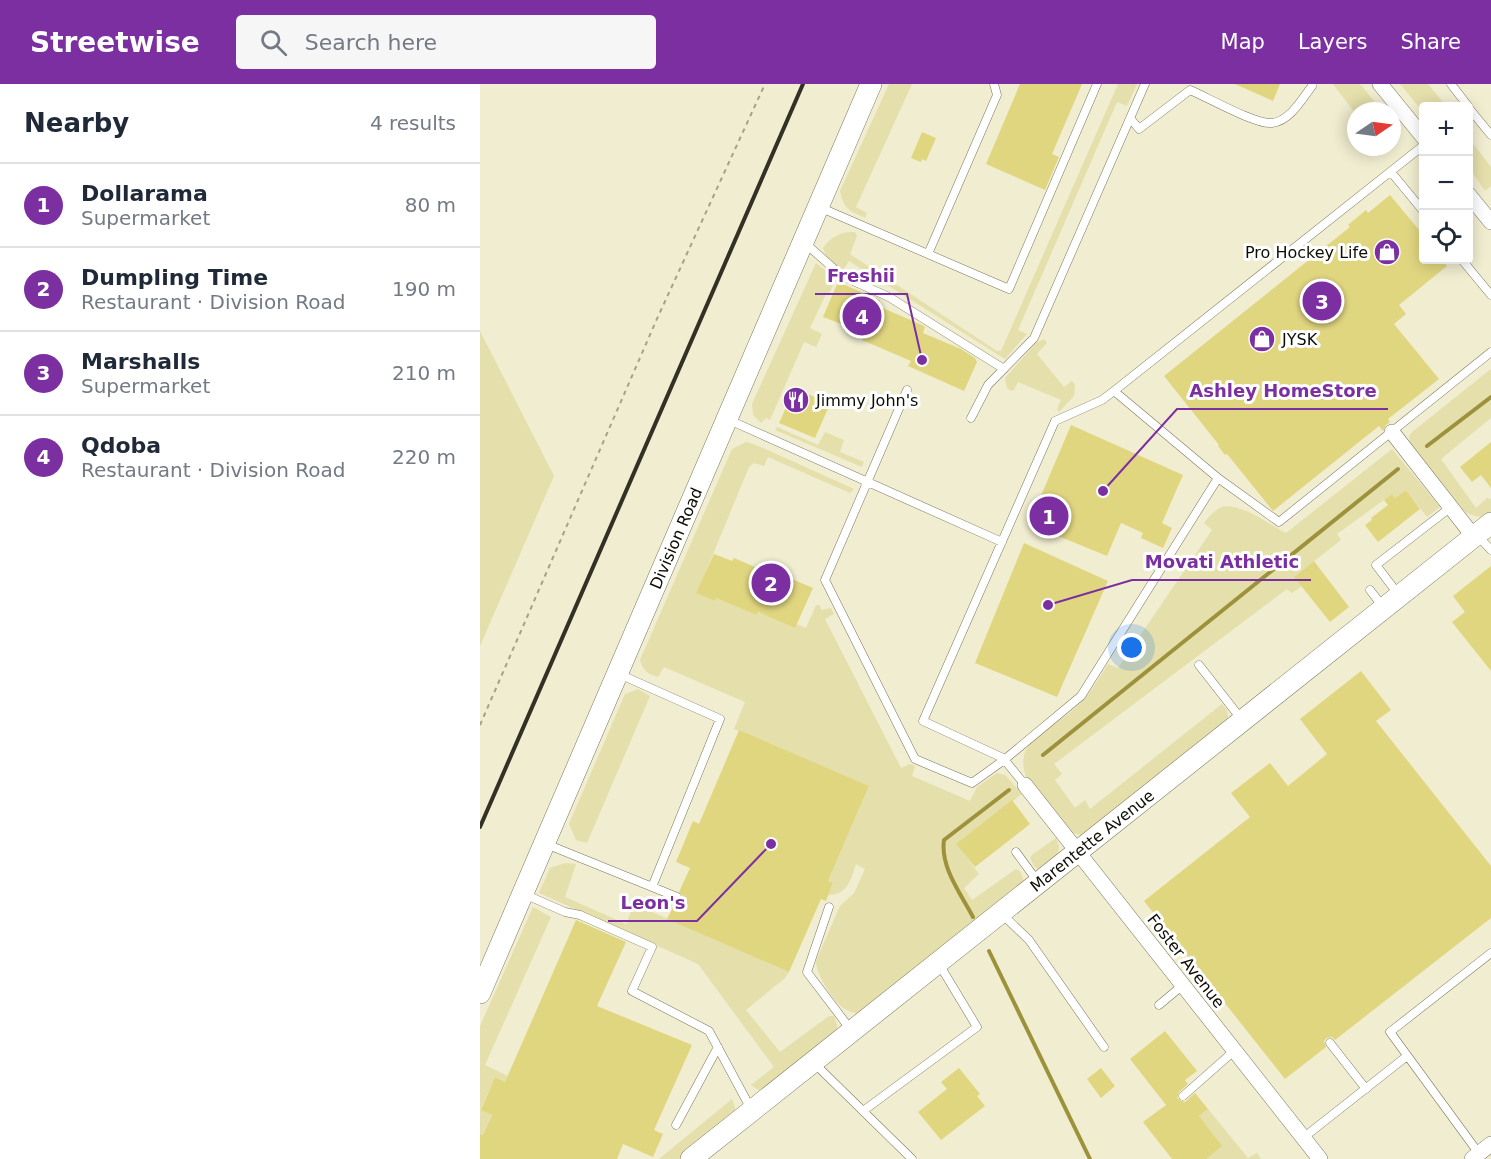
<!DOCTYPE html>
<meta charset="utf-8">
<style>
body{margin:0;font-family:"DejaVu Sans",sans-serif;background:#f6f6f7;color:#1f2937}
.controls{position:absolute;right:18px;top:18px;display:grid;overflow:hidden;border-radius:6px;box-shadow:0 3px 15px #0003}
.controls button{width:54px;height:54px;display:grid;place-items:center;padding:0;border:0;border-bottom:2px solid #e0e1e3;background:#fff;color:#1f2937;font:30px sans-serif}
.compass{position:absolute;left:867px;top:18px;width:54px;height:54px;border-radius:50%;background:#fff;box-shadow:0 3px 15px #0003;rotate:77deg}
.you{position:absolute;left:652px;top:564px;width:21px;height:21px;margin:-15px;border:4px solid #fff;border-radius:50%;background:#1a73e8;box-shadow:0 0 0 9px #1a73e833}
.badge{display:grid;place-items:center;width:39px;height:39px;border-radius:50%;background:#7b2fa1;color:#fff;font-size:20px;font-weight:700}
.pin{position:absolute;translate:-50% -50%;border:3px solid #fff;box-shadow:0 2px 6px #0006}
.list{margin:0;padding:0;list-style:none}
h2{display:flex;justify-content:space-between;align-items:center;height:78px;margin:0;padding:0 24px;font-size:26px}
h2 small{font-size:20px;font-weight:400;color:#747a83}
.list li{display:grid;grid-template-columns:39px 1fr auto;gap:18px;align-items:center;box-sizing:border-box;height:84px;padding:0 24px;border-top:2px solid #e0e1e3}
.list b{display:block;font-size:22px;white-space:nowrap}
.list p{margin:0;font-size:20px;white-space:nowrap;color:#747a83}
.list em{font-size:20px;font-style:normal;color:#747a83}
.icon{flex:none;width:33px;height:33px;fill:none;stroke:currentColor;stroke-width:2;stroke-linecap:round;stroke-linejoin:round}
.map{position:relative;flex:none;width:1011px;height:1075px;overflow:hidden}
header{display:flex;align-items:center;gap:36px;box-sizing:border-box;height:84px;padding:0 30px;background:#7b2fa1;color:#fff}
header strong{font-size:28px}
nav{display:flex;gap:33px;margin-inline-start:auto;font-size:21px}
.search{width:420px;height:54px;background:#f6f6f7;display:flex;align-items:center;gap:15px;box-sizing:border-box;padding:0 21px;border-radius:6px;color:#747a83;font-size:22px}
main{display:flex}
aside{flex:1;background:#fff}
.map>svg:first-child{display:block}
.green{fill:#e5dfac}
.lines{fill:none;stroke-linecap:round;stroke-linejoin:round}
.stream{stroke:#9d923b;stroke-width:4}
.building{fill:#e1d680}
.lane-casing{stroke:#7a775d;stroke-width:9}
.street-casing{stroke:#7a775d;stroke-width:16}
.secondary-casing{stroke:#7a775d;stroke-width:22}
.path{stroke:#a5a28c;stroke-width:2;stroke-dasharray:4.5 4.5;stroke-linecap:butt}
.lane{stroke:#fff;stroke-width:8}
.street{stroke:#fff;stroke-width:15}
.secondary{stroke:#fff;stroke-width:21}
.rail{stroke:#333125;stroke-width:4}
.labels{text-anchor:middle;dominant-baseline:central;stroke-width:6;stroke-linejoin:round;paint-order:stroke}
.poi-label{font-size:16px;fill:#0e0d04;stroke:#fff;text-anchor:start}
.street-label{font-size:16px;fill:#0e0d04;stroke:#fff}
.leader{fill:none;stroke:#7b2fa1;stroke-width:2}
.callout-dot{fill:#7b2fa1;stroke:#fff;stroke-width:2}
.callout-label{font-size:18px;text-anchor:middle;font-weight:bold;fill:#7b2fa1;stroke:#fff;stroke-width:6;stroke-linejoin:round;paint-order:stroke}
</style>
<header>
<strong>Streetwise</strong>
<div class="search"><svg class="icon" aria-label="search" viewBox="0 0 24 24"><circle cx="10" cy="10" r="6"/><path d="M15 15l6 6"/></svg>Search here</div>
<nav><a>Map</a><a>Layers</a><a>Share</a></nav>
</header>
<main>
<aside>
<h2>Nearby<small>4 results</small></h2>
<ul class="list">
<li><span class="badge">1</span><div><b>Dollarama</b><p>Supermarket</p></div><em>80 m</em></li>
<li><span class="badge">2</span><div><b>Dumpling Time</b><p>Restaurant · Division Road</p></div><em>190 m</em></li>
<li><span class="badge">3</span><div><b>Marshalls</b><p>Supermarket</p></div><em>210 m</em></li>
<li><span class="badge">4</span><div><b>Qdoba</b><p>Restaurant · Division Road</p></div><em>220 m</em></li>
</ul>
</aside>
<div class="map">
<svg width="1011" height="1075" viewBox="0 0 1011 1075">
<rect width="100%" height="100%" fill="#f0edd0"/>
<path class="green" d="M409 0H432L376 123 387 129 385 134C369 126 364 126 360 107Z
M638 0H657L647 22 637 18 538 246 547 250 525 275 369 177 363 186C352 180 347 176 343 164 350 153 362 147 375 148L377 152 370 170 517 267H521Z
M853 0H880L902 27H876V30Z
M920 0H948L966 22H944L942 27Z
M988 53 1011 83V102L1005 107 989 84Z
M336 179 353 193 351 195 354 199 350 208 346 210 330 244 342 250 336 263 324 258 290 336 286 334 281 339 273 331 272 320Z
M0 247 74 392 0 562Z
M564 255 567 259 557 270 584 303 592 297 595 301 594 312 579 328 577 325 581 316 538 298 534 306 531 307 527 304 525 294 556 259Z
M1011 285V334L961 375 996 424 1007 414 1011 415V430C1001 435 991 432 983 426L930 360 929 352 932 348Z
M297 343 338 361 345 348 364 356 360 368 384 378 382 383 295 346Z
M266 358 274 360 374 405 370 409 288 373 284 382 274 379 269 383 217 509 235 517 236 514 276 531 278 528 314 543 316 540 326 544 336 521H340L341 526 351 524 354 530 345 535 421 684 430 680 435 682 432 692 490 717 497 703 517 689 525 691 542 710 477 760 499 790 484 804 492 816 536 785 540 787 545 800 381 931C376 929 367 927 363 924 352 915 336 890 336 877L360 822 374 809 385 785 376 780C371 796 367 811 348 811L353 800 348 797 389 702 254 645 265 618 184 583 178 593C168 590 163 587 160 576L252 365Z
M912 365 960 423 947 433 926 406 915 414 912 410 857 450 861 456 815 492 822 502 812 509 807 505 574 680 582 690 575 696 595 724 605 716 610 725 742 620 747 626 749 638 609 749 601 751 593 749 546 692C542 682 542 670 549 661 558 649 582 636 594 625 608 613 618 596 628 580L638 584 732 446 724 439C729 433 734 426 742 423 759 418 791 441 806 449Z
M158 605 170 612 107 759 96 756 89 740 145 610Z
M576 754C584 771 574 777 561 787L554 782 550 774 553 770Z
M85 779 96 780 85 813 146 840 154 820 309 888 305 894 266 926 300 968 349 932H354L357 941V950L283 1009 271 1001 294 983 218 880 59 809 70 784Z
M53 823 71 833 5 981 28 992 25 998 15 993 1 1025 12 1031 3 1051 0 1050V942Z
M252 1015 257 1030 200 1075H179Z
M728 1025 768 1074 777 1069 781 1075H726L719 1032Z"/>
<g class="lines">
<path class="stream" d="M947 362 1011 313
M563 671 918 385
M493 833C481 810 460 783 464 756L529 706
M509 867 610 1075"/>
</g>
<path class="building" d="M540 0H602L572 70 579 73 565 106 506 80Z
M755 0H800L793 17Z
M442 48 456 54 446 77 442 75 441 78 431 74Z
M910 111 944 152V176H962L967 182 919 221 926 230 914 240 959 295 908 335 910 338 906 341 903 347 899 342 793 427 747 370 745 371 738 362 739 361 684 292 870 143 868 141 886 126 888 129Z
M358 198 400 216 398 222 442 241 445 243 443 249 481 265 495 274 497 278 484 307 428 282 431 277 382 256 385 249 343 233Z
M315 304 350 320 335 354 299 339Z
M591 341 703 391 682 439 692 444 683 464 661 454 663 449 641 439 627 472 549 440Z
M1011 358V404L1001 391 992 398 980 383Z
M926 406 940 425 898 458 885 441 892 436 891 434 908 421 904 416 912 410 915 414Z
M544 459 628 497 577 613 495 579Z
M234 470 252 477 254 474 293 491 295 488 333 504 315 544 278 528 276 531 236 514 235 517 216 509Z
M834 477 869 523 850 538 814 493Z
M1011 482V587L972 538 985 528 973 512Z
M881 587 911 626 896 637 1011 782V834L855 956 852 953 847 954 844 957 846 963 805 995 664 817 770 733 751 709 790 679 808 702 847 670 820 635Z
M259 646 389 702 348 797 353 799 346 817 341 815 309 888 187 835 195 819H198L202 816 203 812 199 808 210 784 196 778 213 737 219 740Z
M532 716 550 740 495 783 476 760Z
M96 836 146 858 117 922 212 961 174 1046 183 1050 173 1073 143 1060 137 1075H0V1050L3 1051 12 1031 1 1026 15 993 25 998Z
M685 947 717 987 705 996 708 1000 699 1008 697 1014 701 1017 705 1018 715 1009 728 1025 719 1032 742 1062 726 1075H692L663 1038 686 1021 650 975Z
M479 984 500 1010 497 1012 505 1022 461 1056 438 1028 467 1005 461 998Z
M621 984 635 1002 621 1014 607 995Z"/>
<g class="lines">
<defs>
<path id="lane" d="M971 0 988 22
M988 23 1011 51
M650 34 659 45 710 6C727 13 776 41 792 39 810 37 822 15 832 2
M911 88 944 128
M339 123 529 205 617 0
M325 159 362 192 409 213 524 285
M448 170 517 11 514 0
M982 176 1011 211
M427 306 345 496 435 675 492 699 524 676 601 612 738 394 799 438 1011 268
M634 307 738 394
M491 334 508 301 554 254 665 0
M249 336 522 458
M998 452 1011 466
M890 506 903 523
M918 510 896 481 971 423
M719 581 762 636
M139 590 240 635 172 803
M545 701 523 674 443 637 575 337 622 316 634 307 944 61
M66 760 197 813
M536 768 558 798
M44 810 85 828 100 831 172 863 152 907 229 947 271 1025
M349 823 327 888 371 946
M522 830 549 856 624 963
M679 921 703 901
M850 959 886 1005
M334 979 432 1075
M703 1012 754 967
M383 1027 497 943 459 880
M196 1041 238 963
M823 1054 927 972
M1000 1071 910 948 1011 869"/>
<path id="street" d="M900 0 944 54
M988 110 1011 138
M912 348 994 453
M545 701 840 1075
M992 1075 1011 1060"/>
<g id="secondary">
<path id="s1" d="M0 909 391 0"/>
<path id="s2" d="M211 1075 1011 439"/>
</g>
</defs>
<use href="#lane" class="lane-casing"/>
<use href="#street" class="street-casing"/>
<use href="#secondary" class="secondary-casing"/>
<path class="path" d="M0 641 176 237 285 0"/>
<use href="#lane" class="lane"/>
<use href="#street" class="street"/>
<use href="#secondary" class="secondary"/>
<path class="rail" d="M0 743 323 0"/>
</g>
<defs>
<symbol id="shop-disc" viewBox="-11 -11 22 22"><circle r="9.5" fill="#7b2fa1" stroke="#fff"/><path d="M-5-2.5h2.3a2.7 3.5 0 0 1 5.4 0H5L5.5 6h-11ZM-1.5-2.5h3a1.5 2.3 0 0 0-3 0Z" fill="#fff"/></symbol>
<symbol id="restaurant-disc" viewBox="-11 -11 22 22"><circle r="9.5" fill="#7b2fa1" stroke="#fff"/><path d="M-5-6h1v4h1v-4h1v4h1v-4h1v5L-1.5 .5V6h-2V.5L-5-1ZM5-6V6H3V1.5H1.5Q1.5-4 5-6Z" fill="#fff"/></symbol>
</defs>
<g fill-rule="evenodd">
<use href="#shop-disc" x="892" y="153" width="30" height="30"/>
<use href="#shop-disc" x="767" y="240" width="30" height="30"/>
<use href="#restaurant-disc" x="301" y="301" width="30" height="30"/>
</g>
<g class="labels">
<g class="poi-label">
<text x="888" y="168" text-anchor="end">Pro Hockey Life</text>
<text x="802" y="255">JYSK</text>
<text x="336" y="316">Jimmy John's</text>
</g>
<g class="street-label">
<text stroke="none"><textPath href="#s1" startOffset="495">Division Road</textPath></text>
<text stroke="none"><textPath href="#s2" startOffset="512">Marentette Avenue</textPath></text>
<text transform="translate(706 877) rotate(52)">Foster Avenue</text>
</g>
</g>
<path class="leader" d="M442 276L427 210H335M623 407L697 325H908M568 521L652 496H831M291 760L217 837H128"/>
<g class="callout-dot">
<circle cx="442" cy="276" r="6"/>
<circle cx="623" cy="407" r="6"/>
<circle cx="568" cy="521" r="6"/>
<circle cx="291" cy="760" r="6"/>
</g>
<g class="callout-label">
<text x="381" y="198">Freshii</text>
<text x="803" y="313">Ashley HomeStore</text>
<text x="742" y="484">Movati Athletic</text>
<text x="173" y="825">Leon's</text>
</g>
</svg>
<div class="controls">
<button>+</button>
<button>−</button>
<button><svg class="icon" aria-label="locate" viewBox="0 0 24 24"><circle cx="12" cy="12" r="6"/><path d="M12 2v4M12 18v4M2 12h4M18 12h4"/></svg></button>
</div>
<svg class="compass" viewBox="-18 -18 36 36"><path d="M0-13l5 13h-10z" fill="#e53935"/><path d="M0 13l5-13h-10z" fill="#747a83"/></svg>
<div class="you"></div>
<div class="pin badge" style="left:569px;top:432px">1</div>
<div class="pin badge" style="left:291px;top:499px">2</div>
<div class="pin badge" style="left:842px;top:217px">3</div>
<div class="pin badge" style="left:382px;top:232px">4</div>
</div>
</main>
